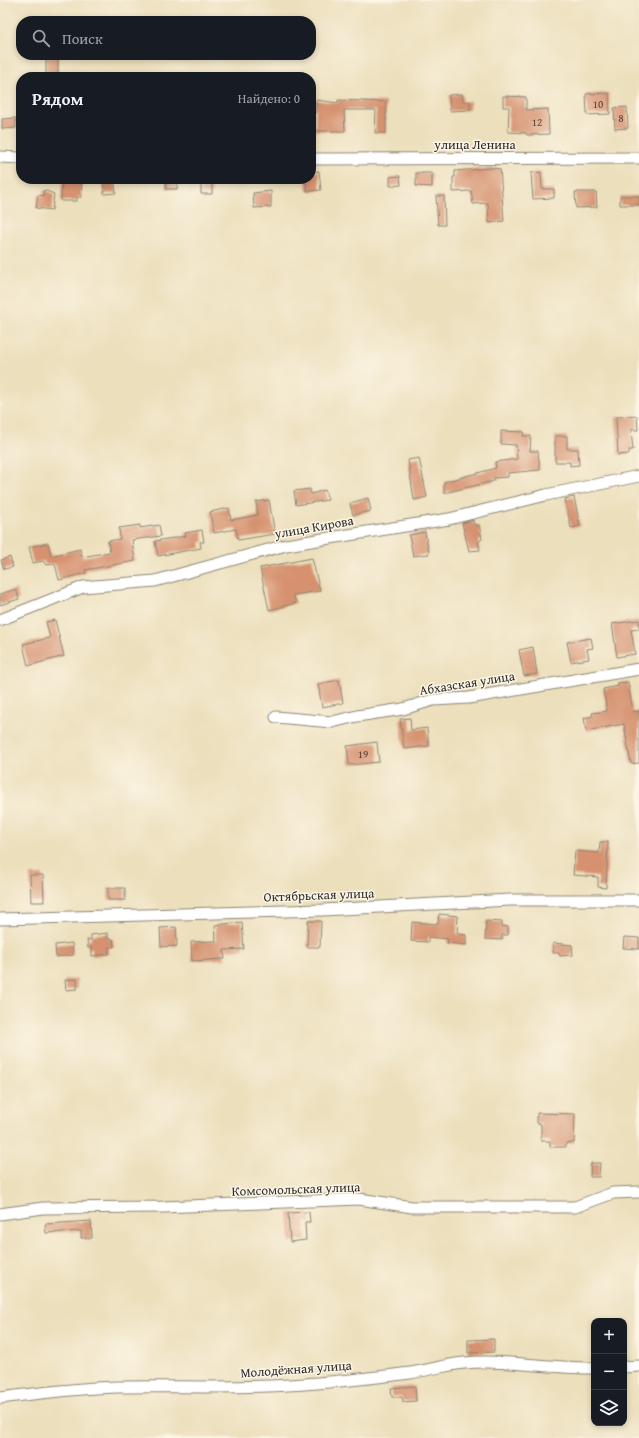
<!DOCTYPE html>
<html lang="ru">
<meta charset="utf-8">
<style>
body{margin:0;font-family:"Gentium Book Plus",serif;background:#242831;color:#f1f3f6}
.controls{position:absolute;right:12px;bottom:12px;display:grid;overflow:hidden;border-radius:8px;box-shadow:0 2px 6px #0003}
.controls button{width:36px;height:36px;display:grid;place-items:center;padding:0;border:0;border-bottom:1px solid #363941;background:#171b24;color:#f1f3f6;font:20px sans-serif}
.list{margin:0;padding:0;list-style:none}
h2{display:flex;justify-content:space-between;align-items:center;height:52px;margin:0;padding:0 16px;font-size:17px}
h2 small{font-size:13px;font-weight:400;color:#9ea1a6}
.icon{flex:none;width:22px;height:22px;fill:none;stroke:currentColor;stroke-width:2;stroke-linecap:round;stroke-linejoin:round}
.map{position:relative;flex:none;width:639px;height:1438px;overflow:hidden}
.search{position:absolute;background:#171b24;box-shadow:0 2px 6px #0003;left:16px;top:16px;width:300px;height:44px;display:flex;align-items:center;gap:10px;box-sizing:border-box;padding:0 14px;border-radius:16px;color:#9ea1a6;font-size:15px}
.panel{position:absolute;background:#171b24;box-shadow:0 2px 6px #0003;left:16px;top:72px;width:300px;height:112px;border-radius:16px}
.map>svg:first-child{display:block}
.building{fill:#d6926f}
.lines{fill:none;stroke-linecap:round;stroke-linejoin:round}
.minor-casing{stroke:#8c8574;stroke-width:13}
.minor{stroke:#fff;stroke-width:11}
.labels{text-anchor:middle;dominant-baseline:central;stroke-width:3;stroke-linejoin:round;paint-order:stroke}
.number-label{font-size:11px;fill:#56453c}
.street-label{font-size:13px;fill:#2b2b2b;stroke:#fcf5e5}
</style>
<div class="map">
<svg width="639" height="1438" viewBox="0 0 639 1438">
<rect width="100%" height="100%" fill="#fcf5e5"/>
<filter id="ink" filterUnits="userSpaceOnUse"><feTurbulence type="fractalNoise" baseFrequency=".025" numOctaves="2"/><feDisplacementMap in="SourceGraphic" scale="8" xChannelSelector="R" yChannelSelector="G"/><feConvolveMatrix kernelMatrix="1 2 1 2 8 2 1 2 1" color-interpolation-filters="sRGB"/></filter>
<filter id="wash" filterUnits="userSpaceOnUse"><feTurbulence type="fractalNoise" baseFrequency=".012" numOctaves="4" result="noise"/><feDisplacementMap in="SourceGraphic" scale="16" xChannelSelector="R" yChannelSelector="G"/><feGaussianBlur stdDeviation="0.9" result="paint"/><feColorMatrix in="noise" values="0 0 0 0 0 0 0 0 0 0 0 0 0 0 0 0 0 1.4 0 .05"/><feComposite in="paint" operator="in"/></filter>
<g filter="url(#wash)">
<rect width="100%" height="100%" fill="#ecdfbc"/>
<g id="blocks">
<path class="building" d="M46 55H58V77H46Z
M609 93 610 114 587 115 586 94Z
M462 94 463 102 470 101V110L450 111 449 95Z
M503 96 526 97V110L548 109 549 134 527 135 526 133 508 132 509 107H503Z
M316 100 338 103V100L386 102V133H375L376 110H344L345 131H315Z
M627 107 628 128 615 129 614 108Z
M16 118V128L2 129V119Z
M492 168 500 169 504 221 489 223 488 203 473 204 471 191 453 192V177H455V171Z
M319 171 321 190 307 191 306 179H311V172Z
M541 172 542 189H554V198L533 199 531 173Z
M416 173H432V187L416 186Z
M400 176 401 185 390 186V177Z
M62 179H82L81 197H77V201H61Z
M103 179H114L116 193 104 194Z
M166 179H178L177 189H166Z
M201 179H212V194H201Z
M44 190 54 194 52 210 36 208 38 195 43 196Z
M271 191V207L254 208 253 193Z
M575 192H596L597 207 576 208Z
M436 196H444L445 225H438Z
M620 196H639V205H620Z
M637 416 638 430H631L633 450H629V454L618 455 616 417Z
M501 431 524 432 523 436H531L530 451H538L540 470 508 473V477L494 478V481L444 493V482L496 468 495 462 517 459 516 445 501 444Z
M555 436H567V449H578L579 465 570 466V462H555Z
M419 458 427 497 414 500 408 460Z
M310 489 311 494 325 490 328 500 296 505 294 491Z
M574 497 580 526 571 528 565 499Z
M368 498 371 511 353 515 350 503Z
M269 500 275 534 238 540 236 529 214 533 210 512 229 508 231 520 258 515 256 502Z
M473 520 474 525H479L482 539 478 542 480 550 469 551 462 523Z
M140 525V528L159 525 161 536 132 540 135 561 85 570 86 573 59 580 55 564 46 565 43 561 33 563 29 547 48 543 51 556 80 549 82 557 110 552 108 541 120 539 119 528Z
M202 530 204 542H200L201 548 158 556 155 541 186 536 185 533Z
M425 532 429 554 413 556 409 535Z
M10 557 13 567 4 569 1 560Z
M312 558 320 591 293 595 296 603 269 610 260 568Z
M16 589 19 599 0 605V594Z
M55 620 64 656 28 666 23 644 50 638 46 622Z
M639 620V629L631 630 635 654 617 657 612 624Z
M591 638 593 648 587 649 589 659 571 662 567 642Z
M533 647 537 674 524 676 519 650Z
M339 680 343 703 322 707 318 684Z
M628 682 633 712 639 711V763L631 764 624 724 586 731 584 718 593 716 592 713 607 711 603 689 618 686V683Z
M410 718 411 730 427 728 429 746 404 749 400 719Z
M377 742 379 762 349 765 347 746Z
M600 842H608L606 888 598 887V877L573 875 575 851 599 853Z
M30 875H43L44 902H31Z
M108 888H125V900H108Z
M439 914 458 916 457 934 466 935V945L447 943 448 939 428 937V942L411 941 412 922 438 924Z
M308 921H321L320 947H307Z
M486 921 502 922V926L508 927V935H502V940L485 939Z
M242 922 244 949 224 950 225 959 192 961 191 942 216 941 215 925Z
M176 927 177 946 161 947 160 928Z
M108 933V939H113L114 947H109V954L92 956V948H88L87 940H91V935Z
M624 937 639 938V949L623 948Z
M72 943 73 955 56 957 55 945Z
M553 943 572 945 573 955 560 956 559 953H553Z
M77 979V989L66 990 65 980Z
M537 1113 575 1114 574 1143H566V1147H550V1141H541V1124L537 1123Z
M591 1163H600L599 1177H590Z
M309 1212 310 1222H305L306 1240 290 1242 288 1213Z
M91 1221 92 1238H81V1231L46 1233 45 1224Z
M494 1339V1352L468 1353V1340Z
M415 1386 416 1401 403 1402 402 1397H392L391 1388Z"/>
</g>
</g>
<g filter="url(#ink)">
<use href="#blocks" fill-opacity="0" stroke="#8c8574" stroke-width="1"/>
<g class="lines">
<defs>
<path id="minor" d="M0 157 21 158
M311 159 639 158
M0 620 83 587 155 581 286 545 449 519 546 495 639 476
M276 717 332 722 357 716 403 709 433 700 469 698 639 669
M0 919 323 910 510 900H639
M0 1214 43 1208 163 1207 359 1199 412 1207H575L613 1193 639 1192
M624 1367 639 1366
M0 1398C39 1393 78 1388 117 1387 168 1386 218 1388 269 1386 316 1384 364 1379 410 1373 428 1370 446 1365 464 1363 507 1359 551 1369 594 1368"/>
</defs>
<use href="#minor" class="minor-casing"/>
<use href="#minor" class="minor"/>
</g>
</g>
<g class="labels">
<g class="number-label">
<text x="598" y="104">10</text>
<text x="621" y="118">8</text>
<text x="537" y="122">12</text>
<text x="363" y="754">19</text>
</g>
<g class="street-label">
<text x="475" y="144">улица Ленина</text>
<text transform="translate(314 527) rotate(-10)">улица Кирова</text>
<text transform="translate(467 683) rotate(-9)">Абхазская улица</text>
<text transform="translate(319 895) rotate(-2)">Октябрьская улица</text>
<text transform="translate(296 1189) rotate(-2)">Комсомольская улица</text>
<text transform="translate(296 1369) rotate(-4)">Молодёжная улица</text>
</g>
</g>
</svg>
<div class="controls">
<button>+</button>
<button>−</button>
<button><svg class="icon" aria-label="layers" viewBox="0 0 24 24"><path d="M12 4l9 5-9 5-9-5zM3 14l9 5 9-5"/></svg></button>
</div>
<div class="search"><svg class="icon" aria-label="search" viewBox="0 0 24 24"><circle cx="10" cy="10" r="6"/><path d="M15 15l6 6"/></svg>Поиск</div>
<section class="panel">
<h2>Рядом<small>Найдено: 0</small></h2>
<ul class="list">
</ul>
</section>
</div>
